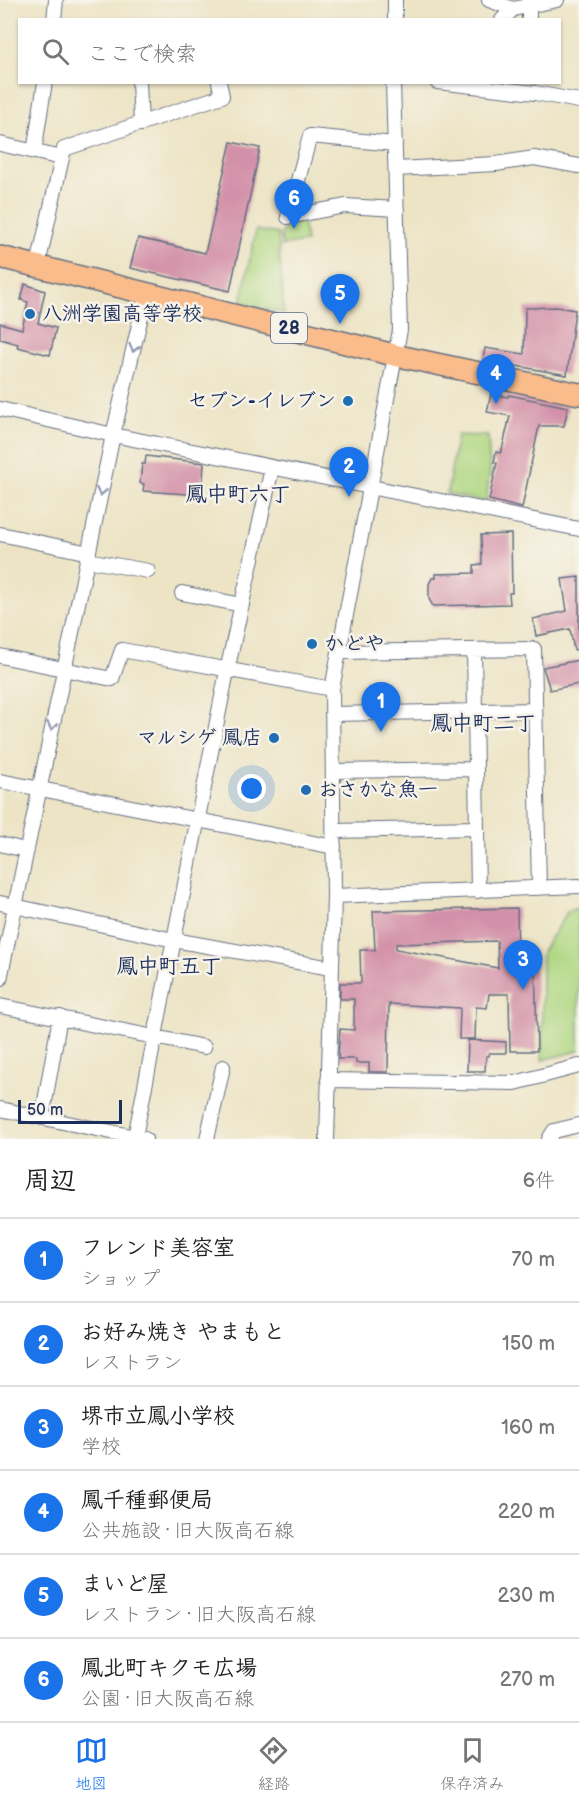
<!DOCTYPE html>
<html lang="ja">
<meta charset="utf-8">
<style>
body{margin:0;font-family:"Balsamiq Sans","Klee One",sans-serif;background:#f6f6f6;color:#222}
.scale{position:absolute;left:18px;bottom:15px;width:104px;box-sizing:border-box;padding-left:6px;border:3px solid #1b2f5e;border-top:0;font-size:16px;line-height:21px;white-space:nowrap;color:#1b2f5e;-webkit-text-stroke:4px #f7f3e8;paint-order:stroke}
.you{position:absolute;left:252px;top:789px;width:21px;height:21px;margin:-15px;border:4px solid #fff;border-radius:50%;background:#1a73e8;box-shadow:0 0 0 9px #1a73e833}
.badge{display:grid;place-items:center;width:39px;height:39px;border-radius:50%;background:#1a73e8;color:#fff;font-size:20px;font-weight:700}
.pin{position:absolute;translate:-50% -50px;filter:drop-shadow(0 2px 3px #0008)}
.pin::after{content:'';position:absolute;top:32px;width:21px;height:18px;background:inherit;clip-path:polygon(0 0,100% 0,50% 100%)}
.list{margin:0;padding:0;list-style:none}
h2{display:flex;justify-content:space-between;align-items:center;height:78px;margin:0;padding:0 24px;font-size:26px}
h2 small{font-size:20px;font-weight:400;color:#767676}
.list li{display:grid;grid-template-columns:39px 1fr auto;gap:18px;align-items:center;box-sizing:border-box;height:84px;padding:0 24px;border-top:2px solid #e0e0e0}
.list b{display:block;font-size:22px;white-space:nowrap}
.list p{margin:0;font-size:20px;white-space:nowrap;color:#767676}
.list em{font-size:20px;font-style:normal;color:#767676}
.icon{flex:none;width:33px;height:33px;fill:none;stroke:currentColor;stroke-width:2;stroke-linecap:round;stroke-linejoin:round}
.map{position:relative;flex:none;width:579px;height:1139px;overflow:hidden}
.search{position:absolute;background:#fff;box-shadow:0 2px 4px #0004;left:18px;right:18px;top:18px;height:66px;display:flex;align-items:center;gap:15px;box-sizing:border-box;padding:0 21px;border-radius:0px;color:#767676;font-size:22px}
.sheet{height:582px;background:#fff}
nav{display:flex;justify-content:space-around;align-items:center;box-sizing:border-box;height:84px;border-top:2px solid #e0e0e0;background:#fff;font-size:16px;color:#767676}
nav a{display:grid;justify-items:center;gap:3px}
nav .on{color:#1a73e8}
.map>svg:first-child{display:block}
.green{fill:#afd781;stroke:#658370;stroke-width:1.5}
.building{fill:#d391a9;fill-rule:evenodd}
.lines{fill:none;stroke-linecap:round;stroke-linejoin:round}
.minor-casing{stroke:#646e82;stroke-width:16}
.primary-casing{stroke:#646e82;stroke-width:24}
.minor{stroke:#fff;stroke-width:14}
.primary{stroke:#f9bc8a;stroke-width:21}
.oneway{stroke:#8d97ae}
.poi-dot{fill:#1f6fb2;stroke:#f7f3e8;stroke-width:2}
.labels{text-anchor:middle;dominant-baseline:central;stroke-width:5;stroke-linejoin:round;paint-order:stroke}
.shield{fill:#f7f3e8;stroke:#5d6a87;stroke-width:1.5}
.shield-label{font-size:18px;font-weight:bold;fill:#1b2f5e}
.poi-label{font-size:20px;font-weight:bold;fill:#1b2f5e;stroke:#f7f3e8;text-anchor:start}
.neighbourhood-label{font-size:21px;font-weight:bold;fill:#1b2f5e;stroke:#f7f3e8}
</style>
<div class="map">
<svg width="579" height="1139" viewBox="0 0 579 1139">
<rect width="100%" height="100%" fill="#f7f3e8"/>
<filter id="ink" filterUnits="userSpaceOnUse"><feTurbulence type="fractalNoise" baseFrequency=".0167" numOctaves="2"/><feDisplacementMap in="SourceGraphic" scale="12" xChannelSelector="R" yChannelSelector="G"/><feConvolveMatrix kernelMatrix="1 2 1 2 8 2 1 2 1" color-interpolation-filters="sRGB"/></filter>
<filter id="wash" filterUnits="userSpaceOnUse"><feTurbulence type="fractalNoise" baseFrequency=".008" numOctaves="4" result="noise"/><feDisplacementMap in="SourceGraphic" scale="24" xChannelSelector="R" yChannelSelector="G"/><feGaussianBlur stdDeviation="1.35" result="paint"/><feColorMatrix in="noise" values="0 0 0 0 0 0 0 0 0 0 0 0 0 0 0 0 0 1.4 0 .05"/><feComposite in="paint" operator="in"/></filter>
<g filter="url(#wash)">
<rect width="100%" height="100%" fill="#ece4c5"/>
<path class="green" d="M303 220 306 242 282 246 281 235 286 223Z
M256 230 278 234 284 314 241 302Z
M457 435 488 436 490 470 486 502 447 494Z
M579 908V1051L542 1060V951L568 911Z"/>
<g id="blocks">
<path class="building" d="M231 142 260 148 230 291 130 268 138 238 205 253Z
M25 284 45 291 38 323 56 328 50 355 17 347 18 344 0 339V323L22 329 28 302 21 300Z
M556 307 575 310 567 375 483 360 485 348 524 354 525 308Z
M491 394 508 397 509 395 568 407 564 426H539L522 508 489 500 497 463 494 462 496 452 500 453 502 450 510 416 487 412Z
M146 456 204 463 202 495 143 491 144 484 140 483 142 464H145Z
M511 534 512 593H509L510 604 433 606 429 599V584L432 578H436V574L474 573V565L482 564 481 535Z
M579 577V649L574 650 570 629 536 636 533 619 567 611 562 579Z
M579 660V684L550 690 543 667Z
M517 908 518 956H535L537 1051H510L509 994H489L487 1008 476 1007 475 1039H459L460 1008 389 1004 388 1072H369V1063H356V1059H338L340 1029 354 1030V999H340V983H361L360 950H375L373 911ZM497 941 498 968 396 949V944Z
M468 1040 506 1042V1053H489V1056H486L485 1071H467Z"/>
</g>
</g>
<g filter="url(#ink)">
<use href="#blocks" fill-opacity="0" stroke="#646e82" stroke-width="1.5"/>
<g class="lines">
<defs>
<path id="minor" d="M489 0 513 9 557 0
M529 0V20
M54 20 56 0
M395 20V0
M502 20 513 9
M139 82 141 124
M437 82 535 93 579 101
M0 144 62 158
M395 144 310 136 288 217 345 206 397 209
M34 152 45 82
M396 169 496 164 534 158 579 166
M38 265 64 149 222 96 219 82
M0 409 113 435 579 529
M0 534 89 553
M87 560 148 571
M182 593 242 605
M474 650 478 891
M339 652 534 649 539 888
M0 656 112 679 122 650 332 689
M332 714 535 710
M333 771 476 769
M0 781 334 847
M334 831 477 828
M0 844 25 850
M334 896 579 886
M0 903 174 940 331 968
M0 979 113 435 147 291
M0 1006 204 1047
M328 1080 515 1083 579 1066
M0 1109 145 1139
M42 1118 60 1017
M135 1137 227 671 272 468
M207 1139 223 1067
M327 1139 334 896 332 689 400 330 393 82
M549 1139 554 1131 579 1125"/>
<path id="primary" d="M0 257 394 355 579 394"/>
</defs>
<use href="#minor" class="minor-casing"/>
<use href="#primary" class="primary-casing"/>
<use href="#minor" class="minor"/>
<use href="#primary" class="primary"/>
</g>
<defs><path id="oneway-chevron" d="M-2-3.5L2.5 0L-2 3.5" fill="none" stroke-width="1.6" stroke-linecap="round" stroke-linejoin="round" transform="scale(1.5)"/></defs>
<g class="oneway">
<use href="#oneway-chevron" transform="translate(134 348) rotate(103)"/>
<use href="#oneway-chevron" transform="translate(101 492) rotate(102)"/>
<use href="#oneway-chevron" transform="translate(52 726) rotate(102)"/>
</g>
</g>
<g class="poi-dot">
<circle cx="30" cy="314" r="6"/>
<circle cx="348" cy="401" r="6"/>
<circle cx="312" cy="644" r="6"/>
<circle cx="274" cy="738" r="6"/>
<circle cx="306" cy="790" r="6"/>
</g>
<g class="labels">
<rect class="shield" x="271" y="313" width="36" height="30" rx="4.5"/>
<g class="shield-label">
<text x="289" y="328">28</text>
</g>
<g class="poi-label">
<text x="42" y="314">八洲学園高等学校</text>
<text x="336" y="401" text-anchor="end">セブン-イレブン</text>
<text x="324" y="644">かどや</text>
<text x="262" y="738" text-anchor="end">マルシゲ 鳳店</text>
<text x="318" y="790">おさかな魚一</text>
</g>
<g class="neighbourhood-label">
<text x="238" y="494">鳳中町六丁</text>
<text x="483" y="723">鳳中町二丁</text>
<text x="169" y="966">鳳中町五丁</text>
</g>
</g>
</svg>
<div class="scale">50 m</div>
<div class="you"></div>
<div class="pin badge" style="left:381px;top:732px">1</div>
<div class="pin badge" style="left:349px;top:497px">2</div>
<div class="pin badge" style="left:523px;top:990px">3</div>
<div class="pin badge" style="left:496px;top:404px">4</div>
<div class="pin badge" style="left:340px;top:324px">5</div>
<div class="pin badge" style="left:294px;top:229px">6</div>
<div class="search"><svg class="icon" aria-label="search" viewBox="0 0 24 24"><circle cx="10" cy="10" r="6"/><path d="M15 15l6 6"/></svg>ここで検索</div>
</div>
<section class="sheet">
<h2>周辺<small>6件</small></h2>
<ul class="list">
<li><span class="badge">1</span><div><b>フレンド美容室</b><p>ショップ</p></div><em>70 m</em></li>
<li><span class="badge">2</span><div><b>お好み焼き やまもと</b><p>レストラン</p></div><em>150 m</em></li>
<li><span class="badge">3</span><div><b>堺市立鳳小学校</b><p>学校</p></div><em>160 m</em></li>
<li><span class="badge">4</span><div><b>鳳千種郵便局</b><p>公共施設 · 旧大阪高石線</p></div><em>220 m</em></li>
<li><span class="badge">5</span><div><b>まいど屋</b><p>レストラン · 旧大阪高石線</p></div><em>230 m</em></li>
<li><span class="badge">6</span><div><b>鳳北町キクモ広場</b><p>公園 · 旧大阪高石線</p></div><em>270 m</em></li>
</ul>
</section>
<nav>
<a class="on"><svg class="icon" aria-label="map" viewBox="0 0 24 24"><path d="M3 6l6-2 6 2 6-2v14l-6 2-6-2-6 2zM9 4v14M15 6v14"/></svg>地図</a>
<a><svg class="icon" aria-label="directions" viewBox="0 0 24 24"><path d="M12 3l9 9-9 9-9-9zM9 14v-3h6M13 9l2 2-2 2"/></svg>経路</a>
<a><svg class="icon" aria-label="saved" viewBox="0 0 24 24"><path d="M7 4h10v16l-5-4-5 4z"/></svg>保存済み</a>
</nav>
